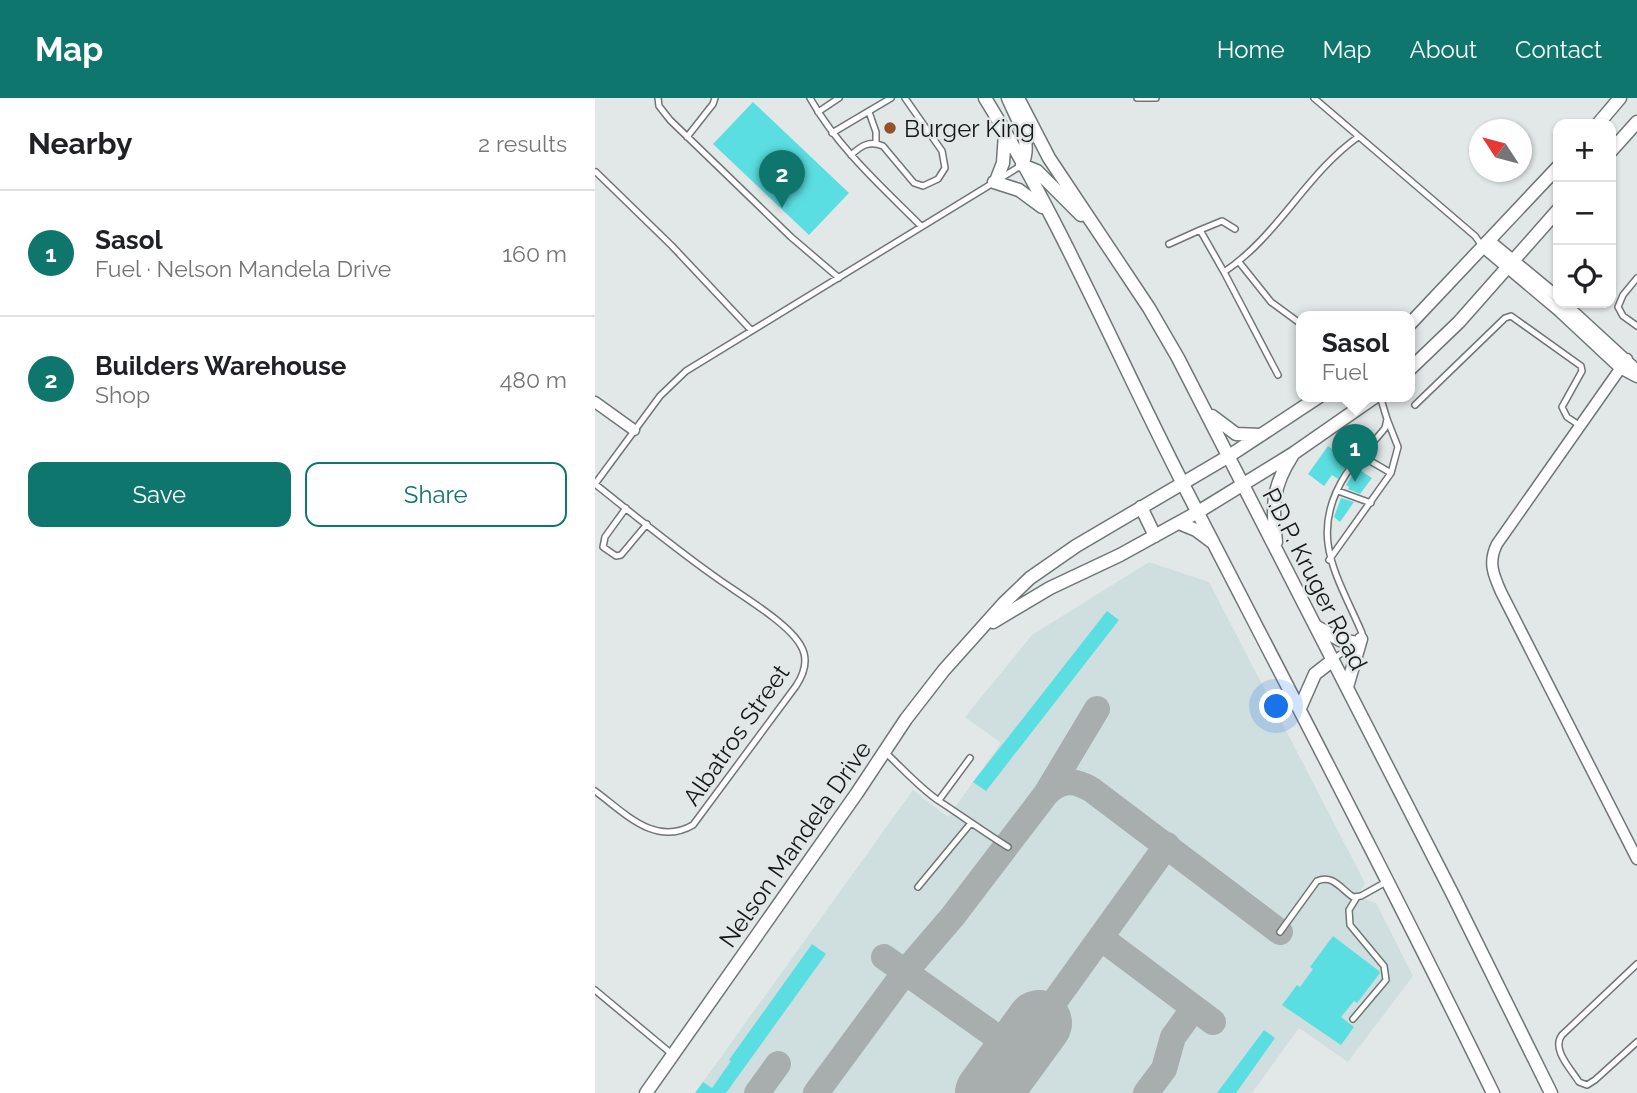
<!DOCTYPE html>
<meta charset="utf-8">
<style>
body{margin:0;font-family:Raleway,sans-serif;background:#f6f6f6;color:#202124}
.controls{position:absolute;right:21px;top:21px;display:grid;overflow:hidden;border-radius:14px;box-shadow:0 2px 5px #0004}
.controls button{width:63px;height:63px;display:grid;place-items:center;padding:0;border:0;border-bottom:2px solid #e0e0e0;background:#fff;color:#202124;font:35px sans-serif}
.compass{position:absolute;left:874px;top:21px;width:63px;height:63px;border-radius:50%;background:#fff;box-shadow:0 2px 5px #0004;rotate:306deg}
.you{position:absolute;left:682px;top:609px;width:24px;height:24px;margin:-18px;border:5px solid #fff;border-radius:50%;background:#1a73e8;box-shadow:0 0 0 10px #1a73e833}
.badge{display:grid;place-items:center;width:46px;height:46px;border-radius:50%;background:#0f766e;color:#fff;font-size:23px;font-weight:700}
.pin{position:absolute;translate:-50% -58px;filter:drop-shadow(0 2px 4px #0008)}
.pin::after{content:'';position:absolute;top:37px;width:24px;height:21px;background:inherit;clip-path:polygon(0 0,100% 0,50% 100%)}
.popup{position:absolute;left:701px;top:213px;width:119px;height:91px;box-sizing:border-box;display:grid;place-content:center;border-radius:14px;background:#fff;filter:drop-shadow(0 2px 5px #0005);font-size:23px;white-space:nowrap;color:#757577}
.popup b{font-size:26px;color:#202124}
.popup::after{content:'';position:absolute;left:50%;top:100%;margin-left:-14px;border:14px solid transparent;border-top-color:#fff}
.list{margin:0;padding:0;list-style:none}
h2{display:flex;justify-content:space-between;align-items:center;height:91px;margin:0;padding:0 28px;font-size:30px}
h2 small{font-size:23px;font-weight:400;color:#757577}
.list li{display:grid;grid-template-columns:46px 1fr auto;gap:21px;align-items:center;box-sizing:border-box;height:126px;padding:0 28px;border-top:2px solid #e0e0e0}
.list b{display:block;font-size:26px;white-space:nowrap}
.list p{margin:0;font-size:23px;white-space:nowrap;color:#757577}
.list em{font-size:23px;font-style:normal;color:#757577}
.actions{display:flex;gap:14px;padding:21px 28px}
.actions a{flex:1;padding:16px 0;border:2px solid #0f766e;border-radius:14px;text-align:center;font-size:24px;color:#0f766e}
.actions .main{background:#0f766e;color:#fff}
.icon{flex:none;width:38px;height:38px;fill:none;stroke:currentColor;stroke-width:2;stroke-linecap:round;stroke-linejoin:round}
.map{position:relative;flex:none;width:1042px;height:995px;overflow:hidden}
header{display:flex;align-items:center;gap:42px;box-sizing:border-box;height:98px;padding:0 35px;background:#0f766e;color:#fff}
header strong{font-size:33px}
nav{display:flex;gap:38px;margin-inline-start:auto;font-size:24px}
main{display:flex}
aside{flex:1;background:#fff}
.map>svg:first-child{display:block}
.built{fill:#cfdede}
.lines{fill:none;stroke-linecap:round;stroke-linejoin:round}
.taxiway{stroke:#a8adad;stroke-width:26}
.runway{stroke:#a8adad;stroke-width:66}
.building{fill:#5bdee1}
.service-casing{stroke:#707575;stroke-width:8}
.minor-casing{stroke:#707575;stroke-width:13}
.tertiary-casing{stroke:#707575;stroke-width:15}
.service{stroke:#fff;stroke-width:5}
.minor{stroke:#fff;stroke-width:10}
.tertiary{stroke:#fff;stroke-width:12}
.poi-dot{fill:#975029;stroke:#e2e8e8;stroke-width:2.5}
.labels{text-anchor:middle;dominant-baseline:central;stroke-width:5;stroke-linejoin:round;paint-order:stroke}
.poi-label{font-size:24px;fill:#151717;stroke:#e2e8e8;text-anchor:start}
.street-label{font-size:24px;fill:#151717;stroke:#e2e8e8}
</style>
<header>
<strong>Map</strong>
<nav><a>Home</a><a>Map</a><a>About</a><a>Contact</a></nav>
</header>
<main>
<aside>
<h2>Nearby<small>2 results</small></h2>
<ul class="list">
<li><span class="badge">1</span><div><b>Sasol</b><p>Fuel · Nelson Mandela Drive</p></div><em>160 m</em></li>
<li><span class="badge">2</span><div><b>Builders Warehouse</b><p>Shop</p></div><em>480 m</em></li>
</ul>
<div class="actions"><a class="main">Save</a><a>Share</a></div>
</aside>
<div class="map">
<svg width="1042" height="995" viewBox="0 0 1042 995">
<rect width="100%" height="100%" fill="#e2e8e8"/>
<path class="built" d="M554 464 614 484 770 785 765 794 768 801 781 805 818 878 753 964 704 930 657 995H100L318 692 353 719 406 645 370 619 437 537Z"/>
<g class="lines">
<path class="taxiway" d="M451 696 502 611
M506 840 618 924
M289 859 423 954
M444 925 572 747
M162 995 183 966
M221 995 310 874 358 818 451 696C466 681 479 681 497 692L685 834
M551 995 569 971 578 939 599 910"/>
<path class="runway" d="M393 995 444 925"/>
</g>
<path class="building" d="M158 4 254 95 214 137 118 46Z
M733 348 754 363 743 381 737 377 729 388 713 376Z
M762 370 777 380 765 396 753 391 754 389 751 387Z
M746 400 759 404 745 424 739 419Z
M512 513 524 522 391 693 378 684Z
M738 838 784 873 785 875 762 905 759 903 746 919 759 929 746 947 687 907 702 887 705 889 718 871 715 869Z
M217 846 231 856 131 995H100L108 984 117 990 136 963 134 962Z
M669 932 680 940 641 995H622Z"/>
<g class="lines">
<defs>
<path id="service" d="M63 0 64 8 75 22 196 139 244 180
M215 0C243 50 286 88 326 128
M542 0H561
M719 0 880 138 887 148
M223 14 244 0
M274 14 281 34V45
M237 35 296 0
M92 39 118 6 120 0
M256 57C266 48 274 42 288 48L319 85 328 88 343 81 350 70 347 53 310 0
M1 74 77 148 156 232
M406 80 427 67
M605 132 627 123 640 131
M574 146 605 132 629 174C683 138 711 76 763 39
M644 164 676 204 706 226
M629 174 683 277
M1042 180 1028 197 1023 209 1028 218 1042 228
M820 307 910 220 916 218 986 268 987 273 967 309 972 319 984 327
M765 357 796 375
M0 386C39 417 78 449 119 478 142 495 193 524 206 548 214 562 209 576 201 588L98 727C60 749 30 715 0 693
M0 386 65 298 91 273 398 85
M743 393 776 405
M31 410 10 439 8 449 21 458 26 457 52 426
M734 462 796 375 803 349 792 321
M766 541 767 535C742 477 712 437 751 376 762 359 778 346 790 330L792 321 785 298
M738 561 759 547
M291 655C308 671 325 690 344 703 367 718 389 734 413 749
M344 702 375 660
M323 789 376 725
M685 834 722 783C738 776 746 791 758 799L766 798 791 784
M1042 866 967 937C956 951 976 971 984 984L992 987 1000 982 1042 944
M0 892 78 957
M758 921 791 882 789 868 755 827 754 812 762 799"/>
<path id="minor" d="M895 143 963 199
M889 150 964 213 1025 270 1042 279
M969 205 1042 272
M1032 261 902 446C893 464 898 476 906 494L1042 761
M0 304 39 332"/>
<path id="tertiary" d="M390 0C465 122 522 257 587 384 692 588 798 790 898 995
M413 0C422 22 438 43 427 67L442 73 486 117
M423 0 454 60 554 210 583 260 857 795 956 995
M1003 26 1025 0
M1016 53 1042 24
M401 83 408 65 410 35
M399 84 424 92 447 109
M814 227 963 69
M814 272 864 224 963 112
M617 318 641 336 666 337
M546 409 560 438
M584 425 601 432 617 444
M681 444C677 408 677 389 697 358
M398 524 455 490 525 457 603 414 699 355 781 298
M722 529 745 542 762 545
M752 589 766 541
M705 610 720 576 738 562
M51 995 262 695 311 621 349 572 409 505 435 480 481 448 634 358 725 298"/>
</defs>
<use href="#service" class="service-casing"/>
<use href="#minor" class="minor-casing"/>
<use href="#tertiary" class="tertiary-casing"/>
<use href="#service" class="service"/>
<use href="#minor" class="minor"/>
<use href="#tertiary" class="tertiary"/>
</g>
<circle class="poi-dot" cx="295" cy="30" r="7"/>
<g class="labels">
<g class="poi-label">
<text x="309" y="30">Burger King</text>
</g>
<g class="street-label">
<text transform="translate(720 481) rotate(63)">P.D.P. Kruger Road</text>
<text transform="translate(141 637) rotate(-55)">Albatros Street</text>
<text transform="translate(200 746) rotate(-55)">Nelson Mandela Drive</text>
</g>
</g>
</svg>
<div class="controls">
<button>+</button>
<button>−</button>
<button><svg class="icon" aria-label="locate" viewBox="0 0 24 24"><circle cx="12" cy="12" r="6"/><path d="M12 2v4M12 18v4M2 12h4M18 12h4"/></svg></button>
</div>
<svg class="compass" viewBox="-18 -18 36 36"><path d="M0-13l5 13h-10z" fill="#e53935"/><path d="M0 13l5-13h-10z" fill="#757577"/></svg>
<div class="you"></div>
<div class="pin badge" style="left:760px;top:384px">1</div>
<div class="popup"><b>Sasol</b>Fuel</div>
<div class="pin badge" style="left:187px;top:110px">2</div>
</div>
</main>
